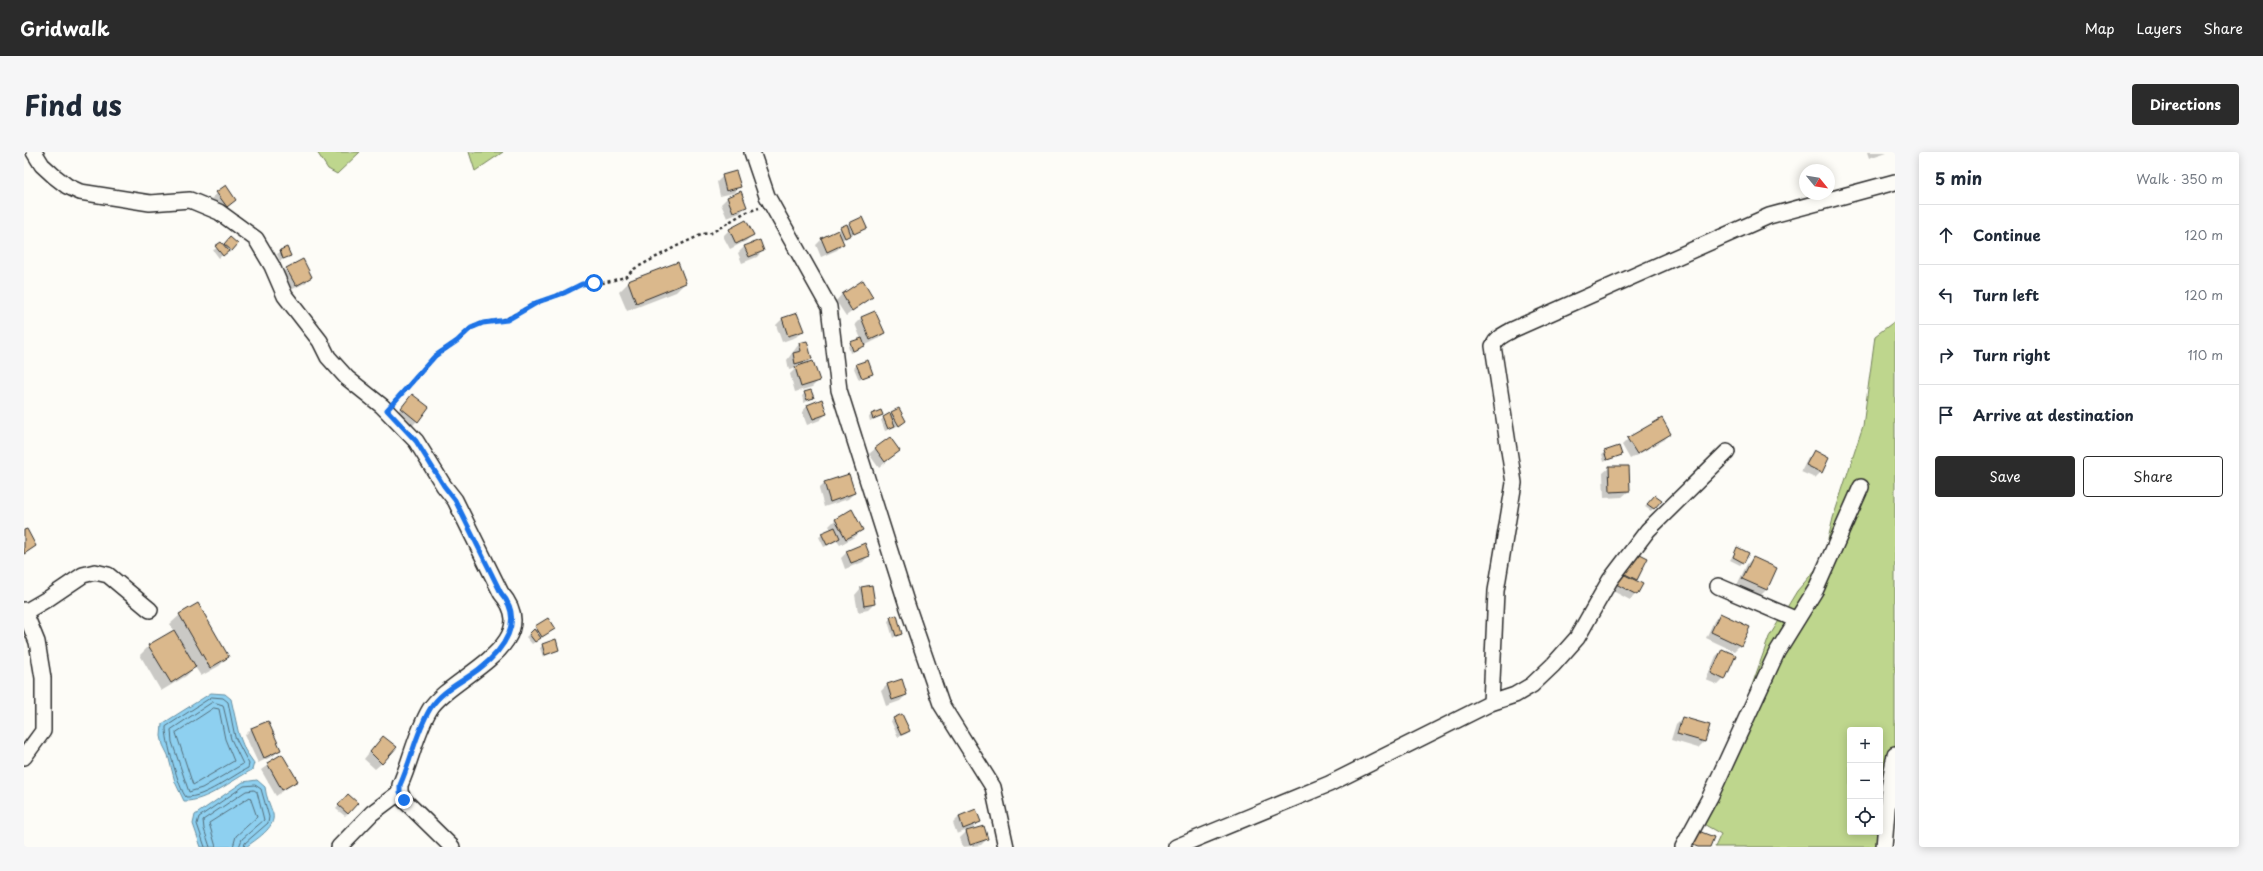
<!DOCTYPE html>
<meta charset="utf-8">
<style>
body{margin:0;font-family:"Playpen Sans",sans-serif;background:#f6f6f7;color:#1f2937}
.controls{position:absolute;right:12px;bottom:12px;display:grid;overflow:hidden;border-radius:4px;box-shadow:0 2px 10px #0003}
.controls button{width:36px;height:36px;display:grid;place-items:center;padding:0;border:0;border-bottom:1px solid #e0e1e3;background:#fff;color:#1f2937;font:20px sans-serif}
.compass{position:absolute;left:1775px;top:12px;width:36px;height:36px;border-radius:50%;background:#fff;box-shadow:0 2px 10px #0003;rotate:120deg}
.stop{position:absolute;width:12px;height:12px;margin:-9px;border:3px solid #1a73e8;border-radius:50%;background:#fff}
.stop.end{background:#1a73e8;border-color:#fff;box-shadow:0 1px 4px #0008}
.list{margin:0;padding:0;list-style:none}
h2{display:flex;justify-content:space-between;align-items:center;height:52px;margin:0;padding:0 16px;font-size:17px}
h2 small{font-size:13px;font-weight:400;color:#747a83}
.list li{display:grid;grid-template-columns:26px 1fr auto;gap:12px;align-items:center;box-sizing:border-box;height:60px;padding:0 16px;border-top:1px solid #e0e1e3}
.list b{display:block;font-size:15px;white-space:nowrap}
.list em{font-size:13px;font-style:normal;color:#747a83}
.actions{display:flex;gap:8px;padding:12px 16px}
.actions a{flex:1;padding:9px 0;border:1px solid #2b2b2b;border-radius:4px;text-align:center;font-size:14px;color:#2b2b2b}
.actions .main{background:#2b2b2b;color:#fff}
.icon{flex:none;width:22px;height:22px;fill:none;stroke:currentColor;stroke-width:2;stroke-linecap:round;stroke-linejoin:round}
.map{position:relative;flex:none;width:1871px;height:695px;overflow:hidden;border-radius:4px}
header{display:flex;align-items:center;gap:24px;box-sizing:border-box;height:56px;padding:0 20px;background:#2b2b2b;color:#fff}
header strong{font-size:19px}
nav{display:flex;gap:22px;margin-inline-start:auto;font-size:14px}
.intro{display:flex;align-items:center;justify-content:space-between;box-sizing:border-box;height:96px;padding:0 24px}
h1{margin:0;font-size:28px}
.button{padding:10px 18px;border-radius:4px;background:#2b2b2b;color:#fff;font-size:14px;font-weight:700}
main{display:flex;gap:24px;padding:0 24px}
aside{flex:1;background:#fff;border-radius:4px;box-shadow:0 2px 10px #0003}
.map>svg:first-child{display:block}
.green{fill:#bed68d;stroke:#74805c;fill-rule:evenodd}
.water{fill:#8ed0f0;stroke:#668ea1}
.shadow{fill:#0003}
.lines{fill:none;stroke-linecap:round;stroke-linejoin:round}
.shore{stroke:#536d7a;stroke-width:1}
.building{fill:#dab88c;stroke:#2b2b2b}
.minor-casing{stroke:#2b2b2b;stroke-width:18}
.path{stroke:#2b2b2b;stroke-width:2.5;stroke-dasharray:3 3;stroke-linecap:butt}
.minor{stroke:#fdfcf7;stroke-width:15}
.route{stroke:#1a73e8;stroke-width:5}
</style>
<header>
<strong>Gridwalk</strong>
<nav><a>Map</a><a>Layers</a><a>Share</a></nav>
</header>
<div class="intro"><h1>Find us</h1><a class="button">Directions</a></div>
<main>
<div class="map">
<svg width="1871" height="695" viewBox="0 0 1871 695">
<rect width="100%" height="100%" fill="#fdfcf7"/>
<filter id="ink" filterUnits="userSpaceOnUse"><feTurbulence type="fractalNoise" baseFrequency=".025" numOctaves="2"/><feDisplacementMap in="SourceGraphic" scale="8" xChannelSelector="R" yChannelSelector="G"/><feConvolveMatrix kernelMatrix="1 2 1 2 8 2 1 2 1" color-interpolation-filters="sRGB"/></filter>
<g filter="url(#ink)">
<path class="green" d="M293 0H336L313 22 304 17Z
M445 0H479L451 19Z
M1871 169V656L1855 695H1691L1697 682 1669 666 1719 559 1745 485 1773 439 1799 409 1809 366 1839 274 1851 184ZM1826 578H1856V680H1826Z"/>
<path class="water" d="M187 541 201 542 207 547 215 583 221 598 230 611 228 618C208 628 182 650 160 649L151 630 144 603 139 593 137 584 138 572Z
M233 628 241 635C242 645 246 653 249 662 252 676 231 688 222 695H177L169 672 171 663 219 630Z"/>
<path class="shadow" d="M1843 0H1863L1845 6Z
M699 24 715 35 709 41 696 44 693 30Z
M201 35 211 48 197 60 187 47Z
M703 46 722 54 716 61 703 66 697 52Z
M722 70 728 83 722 89 706 97 699 84 705 78Z
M826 72 842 76 817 88 819 92 813 98 797 105 792 93 798 87Z
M206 86 208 98 205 101 203 99 195 106 189 98 199 94Z
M735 89 739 98 733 105 718 111 714 101 720 95Z
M263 96 266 104 256 109 253 102Z
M278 108 287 125 281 131 265 139 256 123 262 117Z
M605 130 661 131 652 140 603 159 595 140Z
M818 142 848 145 822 164 812 149Z
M851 160 860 181 854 187 826 201 824 194 837 187 831 172 837 166Z
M758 167 778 179 772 185 758 190 752 173Z
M783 190 787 207 782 213 795 228 788 235 771 240 766 222 772 216 765 218 763 208 775 192Z
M833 213 848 222 835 228 830 216Z
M781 241 789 246 780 251 778 244Z
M388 243 393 269 387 275 371 263Z
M784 253 802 262 796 268 783 273 778 260Z
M868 261 878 272 861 279 857 268Z
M848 262 858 263 846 269 845 265Z
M1646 282 1640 288 1606 307 1598 293 1604 287Z
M852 296 875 299 855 316 845 302Z
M1581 300 1597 303 1580 310 1578 302Z
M1790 300 1797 320 1791 326 1777 320 1784 306Z
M1586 315 1605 339 1598 345 1580 346 1579 321Z
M801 331 830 341 824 347 800 355 795 337Z
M1631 344 1636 349 1627 359 1621 355Z
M828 359 838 378 832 384 816 393 813 389 800 395 795 385 807 377 805 374 811 368Z
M0 379 11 394 0 403Z
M1714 396 1719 410 1716 413 1706 408Z
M823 400 845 403 839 410 821 417 817 406Z
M1729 406 1752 417 1742 438 1736 444 1713 433 1723 412Z
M1606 407 1612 427 1611 429 1612 442 1606 448 1587 438Z
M847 435 850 452 844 458 834 460 831 443 837 436Z
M173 452 204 505 195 514 177 524 171 515 162 524 137 539 116 503 125 494 150 479 146 472 156 463Z
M1696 462 1716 493 1710 499 1682 486 1690 469Z
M867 466 877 481 869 486 864 469Z
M524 467 530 477 508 492 502 485 512 475Z
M519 493 534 498 519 505 516 496Z
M1699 498 1700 527 1694 533 1682 528 1692 504Z
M877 529 882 543 876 549 862 554 857 539 863 533Z
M1658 566 1684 573 1680 590 1674 596 1647 588 1652 572Z
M870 567 885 579 882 582 874 585 867 569Z
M227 577 256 598 249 604 234 611 221 583Z
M353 591 358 611 351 617 340 607Z
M258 603 273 629 252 644 237 618Z
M321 646 324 661 321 664 312 657Z
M951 659 955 669 949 676 933 682 929 671 935 665Z
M959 675 963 687 957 693 939 695 936 686 942 680Z"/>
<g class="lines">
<path class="shore" d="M188 545 199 546 204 550 211 585 225 612 224 616C208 624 180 646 162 645 155 638 141 586 142 575Z
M189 550 199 553 207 587 219 612 178 636 165 640 148 590 147 578Z
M190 556 195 557 201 587 210 609 169 633 152 581Z
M181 695 173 672 175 665 220 634 231 633 237 637 245 665 244 671 221 691 220 695
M186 695 180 677 179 668 222 639 230 638 233 640 240 668 218 687 215 695
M192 695 185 671 226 645 233 665 212 684 209 695"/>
</g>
<path class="building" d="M712 19 717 35 702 39 698 23Z
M202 33 212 48 203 55 192 40Z
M717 39 723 55 709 60 703 45Z
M838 65 843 76 830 82 825 71Z
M722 68 730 83 712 92 705 77Z
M823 72 827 83 821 86 816 75Z
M814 78 820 92 803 100 797 86Z
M206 85 214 92 208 99 200 92Z
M736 88 740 99 725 105 720 94Z
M197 90 205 99 199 104 191 94Z
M263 95 267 104 259 107 256 98Z
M279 107 288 125 272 134 262 116Z
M654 110 662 131 612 151 604 129Z
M839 128 849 145 828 159 818 142Z
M851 159 861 181 846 188 837 165Z
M773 161 780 179 764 184 758 166Z
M838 186 841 194 829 199 826 190Z
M783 189 788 207 771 212 769 201 777 199 775 191Z
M844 208 849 222 838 226 832 212Z
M789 209 796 229 777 235 771 215Z
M787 238 790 246 783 248 780 240Z
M388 242 405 255 394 270 377 256Z
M798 247 803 262 789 267 783 253Z
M875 256 882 269 875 274 867 260Z
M857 258 859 263 849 267 847 262Z
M866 261 871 274 864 277 859 265Z
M1638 266 1647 282 1613 302 1603 286Z
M866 285 876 299 861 310 851 296Z
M1595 294 1598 303 1583 308 1580 299Z
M1790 298 1805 306 1798 321 1782 313Z
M1585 314H1605L1606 339 1586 340Z
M825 322 831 341 806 350 800 330Z
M1631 343 1638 348 1630 357 1623 352Z
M828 357 839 378 822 387 811 367Z
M811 375 816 386 803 393 797 381Z
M3 377 12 394 0 402V378Z
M841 391 846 404 827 411 822 399Z
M1713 395 1725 401 1720 411 1709 405Z
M1612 400 1624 406 1613 428 1601 422Z
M1729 405 1753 416 1743 438 1718 427Z
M1597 421 1619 432 1613 443 1592 432Z
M848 433 851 452 840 454 837 435Z
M174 451 205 505 186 516 155 462Z
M1696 461 1726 475 1717 494 1687 480Z
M873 463 878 482 872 484 866 465Z
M524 466 531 477 518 485 511 474Z
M510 477 517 486 511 490 505 482Z
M150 478 172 515 147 531 124 493Z
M532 487 535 498 521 503 518 492Z
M1698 497 1712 503 1701 528 1687 521Z
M878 527 883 543 868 548 863 532Z
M878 562 886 579 877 583 869 566Z
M1658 565 1686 573 1681 590 1653 582Z
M244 569 257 598 240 606 227 576Z
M359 584 373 595 358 612 346 600Z
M258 602 274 629 258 638 243 611Z
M324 642 334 651 324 662 314 653Z
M952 657 957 670 939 677 935 664Z
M960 674 964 687 946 693 942 679Z
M1672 678 1690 685 1686 695H1674L1666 692Z"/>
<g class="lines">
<defs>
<path id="minor" d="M10 0 18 13 30 24 43 34 56 40 126 51 166 48 195 60 232 87 248 114 261 144 296 189 304 205 323 226 358 254 392 289 420 334 431 348 477 441C522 493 427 524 406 557 392 580 387 609 376 633V640L380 648 428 695
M728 0 743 44 805 155 815 238 883 453 917 552 969 635 982 695
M1694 434 1773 468
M0 458 13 490 19 526V579L0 605
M1 460 25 446 59 423 71 420 84 423 126 458
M1467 551 1472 439 1490 331 1469 194C1473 185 1480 183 1488 178L1745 64 1871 30
M315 695 348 661 376 640
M1152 695 1305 632 1467 551 1491 543 1508 533 1529 513 1553 486 1586 428 1624 378 1703 300
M1659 695 1686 645 1753 500 1792 437 1837 335
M1860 695 1865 635 1871 602"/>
</defs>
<use href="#minor" class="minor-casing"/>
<path class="path" d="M371 249 411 204 433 189 447 176 459 171 483 167 514 150 540 141 558 132 579 131 601 125 610 117 651 95 679 82 687 81 720 61 735 56"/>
<use href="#minor" class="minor"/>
</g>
</g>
<g class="lines" filter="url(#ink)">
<path class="route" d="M380 648 376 640V633C387 609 392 580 406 557 418 538 438 530 455 517 480 498 501 468 477 441L431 348 420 334 392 289 363 258 411 204 433 189 447 176 459 171 483 168 514 150 540 141 558 132 570 131"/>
</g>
</svg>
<div class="controls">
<button>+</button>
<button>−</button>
<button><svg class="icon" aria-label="locate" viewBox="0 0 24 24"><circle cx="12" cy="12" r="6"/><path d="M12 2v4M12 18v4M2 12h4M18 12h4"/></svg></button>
</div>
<svg class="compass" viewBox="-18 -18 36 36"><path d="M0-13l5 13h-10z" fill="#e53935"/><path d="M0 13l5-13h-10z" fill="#747a83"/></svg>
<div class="stop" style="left:570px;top:131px"></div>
<div class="stop end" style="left:380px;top:648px"></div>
</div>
<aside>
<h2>5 min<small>Walk · 350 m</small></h2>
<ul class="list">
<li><svg class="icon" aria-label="ahead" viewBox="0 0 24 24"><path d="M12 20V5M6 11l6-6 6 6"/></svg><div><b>Continue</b></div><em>120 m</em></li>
<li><svg class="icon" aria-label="left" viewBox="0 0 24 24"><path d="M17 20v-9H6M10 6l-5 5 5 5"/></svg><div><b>Turn left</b></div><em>120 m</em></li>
<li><svg class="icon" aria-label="right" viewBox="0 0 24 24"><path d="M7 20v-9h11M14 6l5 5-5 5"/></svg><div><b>Turn right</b></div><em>110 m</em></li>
<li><svg class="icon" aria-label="arrive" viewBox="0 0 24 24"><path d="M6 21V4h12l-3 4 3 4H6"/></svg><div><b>Arrive at destination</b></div></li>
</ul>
<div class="actions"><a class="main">Save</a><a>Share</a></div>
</aside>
</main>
